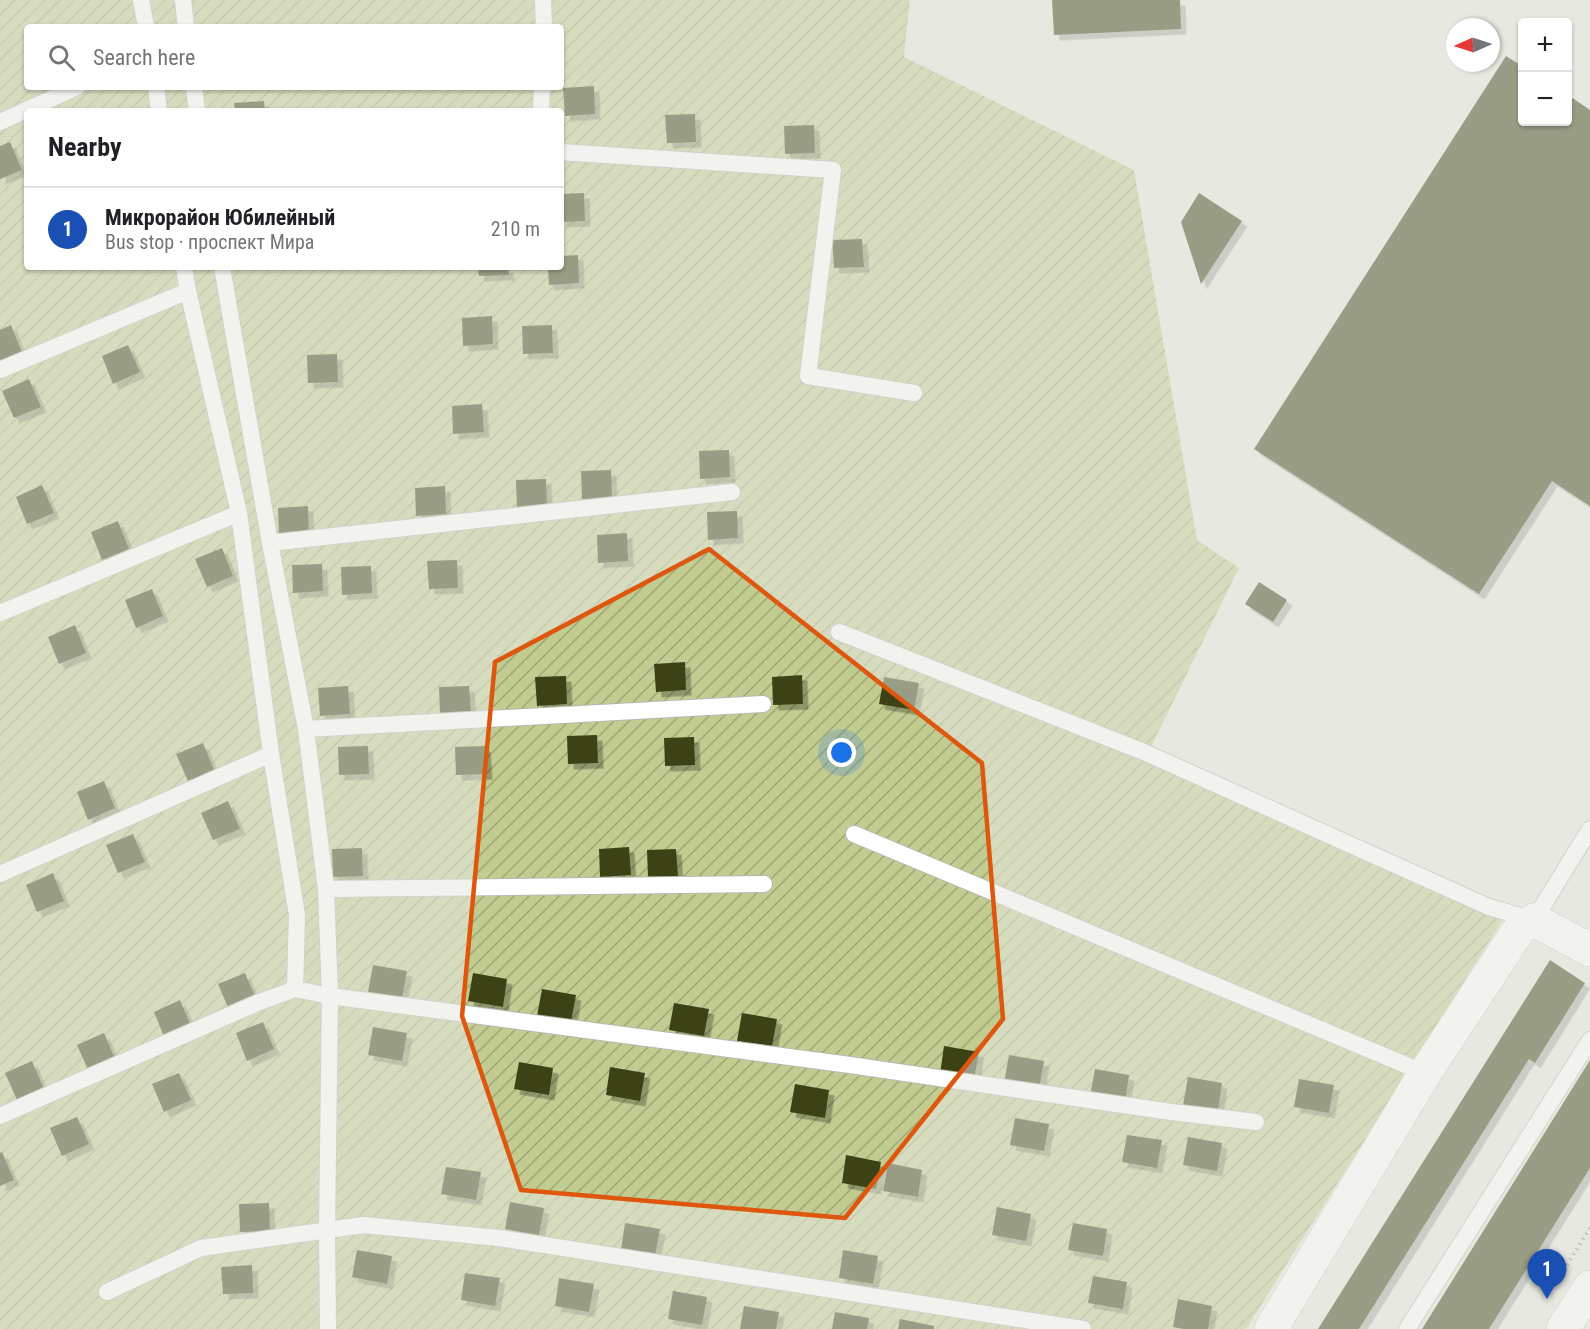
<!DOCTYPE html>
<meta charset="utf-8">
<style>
body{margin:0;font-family:"Roboto Condensed",sans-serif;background:#f2f2f2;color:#202124}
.controls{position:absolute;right:18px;top:18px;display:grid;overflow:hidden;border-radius:6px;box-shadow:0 2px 4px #0004}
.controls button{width:54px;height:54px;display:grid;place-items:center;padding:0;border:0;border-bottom:2px solid #e0e0e0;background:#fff;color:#202124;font:30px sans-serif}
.compass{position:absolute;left:1446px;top:18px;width:54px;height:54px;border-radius:50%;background:#fff;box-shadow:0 2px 4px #0004;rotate:267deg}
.you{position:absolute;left:842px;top:753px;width:21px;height:21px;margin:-15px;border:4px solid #fff;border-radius:50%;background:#1a73e8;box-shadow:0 0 0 9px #1a73e833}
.badge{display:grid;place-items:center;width:39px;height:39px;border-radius:50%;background:#2563eb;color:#fff;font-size:20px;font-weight:700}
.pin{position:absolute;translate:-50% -50px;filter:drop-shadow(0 2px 3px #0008)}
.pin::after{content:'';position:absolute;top:32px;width:21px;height:18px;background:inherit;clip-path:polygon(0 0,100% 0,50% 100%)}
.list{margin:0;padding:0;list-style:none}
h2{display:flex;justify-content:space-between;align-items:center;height:78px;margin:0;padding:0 24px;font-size:26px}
h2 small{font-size:20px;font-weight:400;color:#757577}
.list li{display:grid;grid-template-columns:39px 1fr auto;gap:18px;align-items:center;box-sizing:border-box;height:84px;padding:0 24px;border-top:2px solid #e0e0e0}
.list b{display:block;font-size:22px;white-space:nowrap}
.list p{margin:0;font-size:20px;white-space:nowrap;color:#757577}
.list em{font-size:20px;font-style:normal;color:#757577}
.icon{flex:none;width:33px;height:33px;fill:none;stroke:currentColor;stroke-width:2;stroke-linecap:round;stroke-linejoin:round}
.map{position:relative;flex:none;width:1590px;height:1329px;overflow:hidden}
.search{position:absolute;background:#fff;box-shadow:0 2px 4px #0004;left:24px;top:24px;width:540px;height:66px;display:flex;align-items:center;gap:15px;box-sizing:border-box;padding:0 21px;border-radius:6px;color:#757577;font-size:22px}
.panel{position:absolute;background:#fff;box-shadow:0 2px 4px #0004;left:24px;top:108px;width:540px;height:162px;border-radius:6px}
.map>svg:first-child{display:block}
.garden{fill:url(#garden-furrows);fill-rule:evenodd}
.building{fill:#3d4317;filter:url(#shadow)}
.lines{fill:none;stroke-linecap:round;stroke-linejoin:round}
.lane-casing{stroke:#b7b8b1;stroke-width:18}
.street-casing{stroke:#b7b8b1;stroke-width:34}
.secondary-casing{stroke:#b7b8b1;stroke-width:34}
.path{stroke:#898b85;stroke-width:4;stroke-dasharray:1.5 4.5;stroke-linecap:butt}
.lane{stroke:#fff;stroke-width:16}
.street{stroke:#fff;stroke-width:33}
.secondary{stroke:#fff;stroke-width:33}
.marked{fill:none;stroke:#df570e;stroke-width:4.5;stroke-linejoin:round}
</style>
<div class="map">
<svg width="1590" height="1329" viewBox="0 0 1590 1329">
<defs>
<pattern id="garden-furrows" width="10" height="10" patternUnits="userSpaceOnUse" patternTransform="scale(1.5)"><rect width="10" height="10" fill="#c2cc90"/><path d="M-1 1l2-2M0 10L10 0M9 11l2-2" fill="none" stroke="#9ea676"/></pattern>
<filter id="shadow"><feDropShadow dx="5.5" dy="5.5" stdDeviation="0" flood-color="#0004"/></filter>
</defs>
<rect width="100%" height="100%" fill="#e7e9e1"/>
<path class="garden" d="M0 0H910L904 57 1134 170 1197 540 1239 568 1149 751 1509 910 1246 1329H0ZM27 27H561V87H27ZM27 111H561V267H27Z"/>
<path class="building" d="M1052 0H1180L1181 29 1054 35Z
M1506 56 1522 66V122H1568V95L1590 110V506L1552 481 1479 594 1254 449Z
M594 86 595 114 565 116 563 88Z
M264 101 265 111H235L234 103Z
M695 114 696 142 667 143 665 115Z
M814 125 815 153 785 154 784 126Z
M10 142 22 170 0 179V146Z
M584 193 585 221 561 222V194Z
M1199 193 1242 221 1201 284 1181 222Z
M862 239 864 267 834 268 832 240Z
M578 255 579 283 549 285 548 267H561V256Z
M478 267H508L509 275 479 276Z
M492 316 493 344 463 346 462 318Z
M11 325 22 353 0 362V330Z
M552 325 553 353 523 354 522 326Z
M128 345 140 372 113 384 102 356Z
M337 354 338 382 308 383 307 355Z
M29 379 41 407 14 418 2 391Z
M482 404 484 432 453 434 452 406Z
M729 450 730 477 700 479 699 451Z
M611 470 612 498 582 499 581 471Z
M546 479 547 507 517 508 516 480Z
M42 485 54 513 27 524 16 497Z
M445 486 446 514 416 516 415 488Z
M308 506 309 535 279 536 278 508Z
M737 511 738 538 708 540 707 512Z
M118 521 129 549 102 560 91 532Z
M627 533 628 561 598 563 597 535Z
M222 548 233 576 207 587 195 559Z
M457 560 458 588 429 589 427 561Z
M322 564 323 591 293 593 292 565Z
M371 566 372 593 342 595 341 567Z
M1259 582 1287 600 1273 622 1245 604Z
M152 589 163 616 136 628 125 600Z
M75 625 86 653 59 664 48 637Z
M685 662 686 690 656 692 654 664Z
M802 675 803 704 773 705 772 677Z
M566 676 567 704 537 706 535 677Z
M884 677 919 683 914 710 879 704Z
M348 686 350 714 320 716 318 688Z
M469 686 471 714 440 715 439 687Z
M597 735 598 763 568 764 567 736Z
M694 737 695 765 665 766 664 738Z
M203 743 214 770 188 781 176 754Z
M368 746 369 774 339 775 338 747Z
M485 746 487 774 456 775 455 747Z
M104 781 115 808 88 820 77 792Z
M228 801 240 829 213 840 201 813Z
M133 834 145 862 118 873 106 845Z
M629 847 631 875 600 877 599 849Z
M362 848 363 876 333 877 332 849Z
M676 849 678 877 648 878 647 850Z
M53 873 64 901 37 912 26 885Z
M1550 960 1585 983 1535 1063 1529 1059 1359 1329H1318Z
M373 965 407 971 402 998 368 992Z
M245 973 257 1001 230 1012 218 984Z
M473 973 507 979 503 1007 468 1001Z
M542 989 576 995 571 1022 537 1016Z
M180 1000 192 1028 165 1039 154 1012Z
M674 1003 709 1009 704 1036 669 1030Z
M742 1013 777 1019 772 1046 737 1041Z
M263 1022 274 1049 247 1061 236 1033Z
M373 1027 407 1033 402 1061 368 1055Z
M104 1033 116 1061 89 1072 77 1045Z
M944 1046 979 1052 974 1079 940 1074Z
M1009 1055 1044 1061 1039 1089 1004 1083Z
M1590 1060V1168L1489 1329H1422Z
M32 1061 44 1089 17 1100 5 1073Z
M519 1062 553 1068 549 1095 514 1089Z
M610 1067 645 1073 640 1101 606 1095Z
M1095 1069 1129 1075 1125 1102 1090 1096Z
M179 1073 191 1100 164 1112 152 1084Z
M1188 1077 1222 1083 1218 1110 1183 1105Z
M1299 1079 1334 1085 1329 1113 1294 1107Z
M795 1084 829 1090 825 1118 790 1112Z
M77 1117 89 1144 62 1156 50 1128Z
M1015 1118 1049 1124 1044 1151 1010 1145Z
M1127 1135 1162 1140 1157 1168 1122 1162Z
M1188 1137 1222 1143 1217 1171 1183 1165Z
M2 1152 14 1180 0 1186V1153Z
M846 1155 881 1162 876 1189 842 1183Z
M888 1163 922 1170 918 1197 883 1191Z
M446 1167 481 1172 476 1200 441 1194Z
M510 1202 544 1208 539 1235 505 1229Z
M269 1203 270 1231 240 1232 239 1204Z
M997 1207 1031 1214 1026 1241 992 1235Z
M625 1223 660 1229 655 1256 621 1250Z
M1073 1223 1107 1229 1103 1256 1068 1250Z
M357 1250 392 1256 387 1284 352 1277Z
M843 1250 878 1256 873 1284 839 1278Z
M252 1265 253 1293 223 1294 221 1267Z
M465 1273 500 1278 495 1306 461 1300Z
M1093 1276 1127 1282 1123 1309 1088 1303Z
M559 1278 594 1284 589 1312 555 1306Z
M673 1291 707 1297 702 1325 668 1319Z
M1178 1299 1212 1306 1208 1329H1184L1173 1327Z
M744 1306 779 1312 776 1329H740Z
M835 1312 869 1318 867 1329H832Z
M900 1319 934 1326V1329H898Z"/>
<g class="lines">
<defs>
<path id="lane" d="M141 0 146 27
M183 0 186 27
M543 0 544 27
M156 87 159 111
M194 87 197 111
M541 111 542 87
M0 122 77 87
M561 152 833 170 808 376 914 393
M184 267 188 291 239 513 271 754 297 915 295 989
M222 267 270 543 306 729 326 889 330 996 327 1231 328 1329
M0 370 188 291
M270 543 732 492
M0 613 239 513
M839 632 1144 752 1489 907 1534 920 1590 829
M306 729 763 704
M854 834 1425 1073
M0 874 271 754
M326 889 764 884
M0 1116 257 1003 295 989 330 996 850 1065 1171 1112 1256 1122
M107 1292 201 1248 364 1225 499 1238 1083 1329
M1407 1329 1590 1040"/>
<path id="street" d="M1271 1329 1425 1073 1520 928 1534 920 1590 950"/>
<path id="secondary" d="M1563 1329 1590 1287"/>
</defs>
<use href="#lane" class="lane-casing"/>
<use href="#street" class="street-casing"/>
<use href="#secondary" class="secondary-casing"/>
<path class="path" d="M1567 1265 1590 1228"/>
<use href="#lane" class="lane"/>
<use href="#street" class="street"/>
<use href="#secondary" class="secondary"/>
</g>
<path d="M0 0H1590V1329H0ZM709 549 982 763 1003 1019 845 1218 521 1190 462 1016 495 662Z" fill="#e7e9e1" fill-opacity=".55" fill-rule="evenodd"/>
<path class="marked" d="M709 549 982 763 1003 1019 845 1218 521 1190 462 1016 495 662Z"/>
</svg>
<div class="controls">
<button>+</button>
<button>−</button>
</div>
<svg class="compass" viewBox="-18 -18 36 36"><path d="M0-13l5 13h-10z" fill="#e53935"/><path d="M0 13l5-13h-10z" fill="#757577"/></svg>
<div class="you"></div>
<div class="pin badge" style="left:1547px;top:1299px;background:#1a4fb4">1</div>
<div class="search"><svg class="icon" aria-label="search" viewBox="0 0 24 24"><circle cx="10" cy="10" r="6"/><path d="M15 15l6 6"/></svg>Search here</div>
<section class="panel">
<h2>Nearby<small></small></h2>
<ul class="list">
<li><span class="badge" style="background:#1a4fb4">1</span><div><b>Микрорайон Юбилейный</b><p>Bus stop · проспект Мира</p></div><em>210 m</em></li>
</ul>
</section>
</div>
